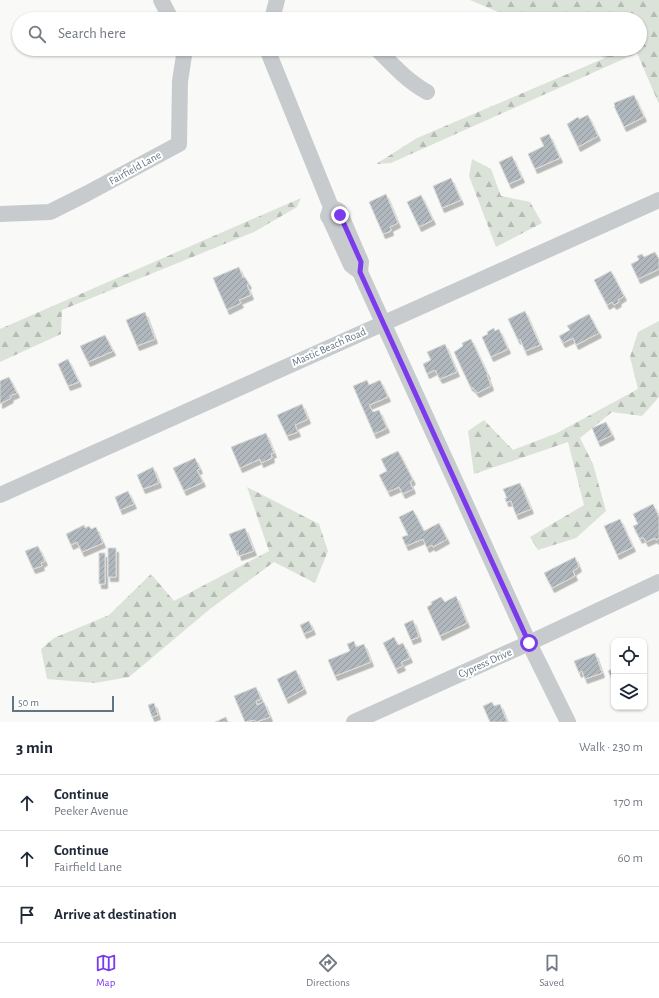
<!DOCTYPE html>
<meta charset="utf-8">
<style>
body{margin:0;font-family:"Alegreya Sans",sans-serif;background:#f6f6f7;color:#1f2937}
.controls{position:absolute;right:12px;bottom:12px;display:grid;overflow:hidden;border-radius:8px;box-shadow:0 1px 3px #0004}
.controls button{width:36px;height:36px;display:grid;place-items:center;padding:0;border:0;border-bottom:1px solid #e0e1e3;background:#fff;color:#1f2937;font:20px sans-serif}
.scale{position:absolute;left:12px;bottom:10px;width:102px;box-sizing:border-box;padding-left:4px;border:2px solid #637583;border-top:0;font-size:11px;line-height:14px;white-space:nowrap;color:#637583;-webkit-text-stroke:3px #fff;paint-order:stroke}
.stop{position:absolute;width:12px;height:12px;margin:-9px;border:3px solid #7c3aed;border-radius:50%;background:#fff}
.stop.end{background:#7c3aed;border-color:#fff;box-shadow:0 1px 4px #0008}
.list{margin:0;padding:0;list-style:none}
h2{display:flex;justify-content:space-between;align-items:center;height:52px;margin:0;padding:0 16px;font-size:17px}
h2 small{font-size:13px;font-weight:400;color:#747a83}
.list li{display:grid;grid-template-columns:26px 1fr auto;gap:12px;align-items:center;box-sizing:border-box;height:56px;padding:0 16px;border-top:1px solid #e0e1e3}
.list b{display:block;font-size:15px;white-space:nowrap}
.list p{margin:0;font-size:13px;white-space:nowrap;color:#747a83}
.list em{font-size:13px;font-style:normal;color:#747a83}
.icon{flex:none;width:22px;height:22px;fill:none;stroke:currentColor;stroke-width:2;stroke-linecap:round;stroke-linejoin:round}
.map{position:relative;flex:none;width:659px;height:722px;overflow:hidden}
.search{position:absolute;background:#fff;box-shadow:0 1px 3px #0004;left:12px;right:12px;top:12px;height:44px;display:flex;align-items:center;gap:10px;box-sizing:border-box;padding:0 14px;border-radius:22px;color:#747a83;font-size:15px}
.sheet{height:220px;background:#fff}
nav{display:flex;justify-content:space-around;align-items:center;box-sizing:border-box;height:56px;border-top:1px solid #e0e1e3;background:#fff;font-size:11px;color:#747a83}
nav a{display:grid;justify-items:center;gap:2px}
nav .on{color:#7c3aed}
.map>svg:first-child{display:block}
.forest{fill:url(#forest-firs)}
.building{fill:url(#building-hatch);stroke:#dbdbd9;filter:url(#shadow)}
.lines{fill:none;stroke-linecap:round;stroke-linejoin:round}
.minor{stroke:#c7cbce;stroke-width:16}
.route{stroke:#7c3aed;stroke-width:5}
.labels{text-anchor:middle;dominant-baseline:central;stroke-width:4;stroke-linejoin:round;paint-order:stroke}
.street-label{font-size:11px;fill:#637583;stroke:#fff}
</style>
<div class="map">
<svg width="659" height="722" viewBox="0 0 659 722">
<defs>
<pattern id="forest-firs" width="22" height="20" patternUnits="userSpaceOnUse"><rect width="22" height="20" fill="#dbe2d8"/><path d="M5 1l3.5 6h-7zM16 11l3.5 6h-7z" fill="#b5bcb5"/></pattern>
<pattern id="building-hatch" width="6" height="6" patternUnits="userSpaceOnUse"><rect width="6" height="6" fill="#b0b8be"/><path d="M-1 1l2-2M0 6l6-6M5 7l2-2" fill="none" stroke="#939aa0"/></pattern>
<filter id="shadow"><feDropShadow dx="2.5" dy="4.5" stdDeviation="0" flood-color="#0004"/></filter>
</defs>
<rect width="100%" height="100%" fill="#f9f9f7"/>
<path class="forest" d="M470 0H659V104L637 53 391 163 376 164 417 138 605 58 586 49H640V19H515Z
M472 159 491 169 501 196 530 202 542 223 496 247 469 176Z
M301 198 297 207 254 232 62 310 61 334 0 362V329Z
M659 321V397L642 416 612 412 580 438 593 464 606 511 576 538 538 550 530 537 584 505 568 442 474 474 468 431 484 420 513 450 557 433 638 389 630 357 638 332Z
M247 487 319 524 328 551 315 583 274 562 210 609 129 677 95 683 47 679 41 649 54 638 109 615 151 574 174 601 269 551Z"/>
<path class="building" d="M634 95 644 117 624 127 614 106H615L614 103Z
M588 115 598 136 578 147 567 124 578 117 579 119Z
M549 134 560 158 535 169 528 154 544 146 540 138Z
M512 156 522 178 509 184 499 162Z
M451 178 461 200 442 208 433 186Z
M386 194 398 223 390 227 391 231 383 234 369 202Z
M421 195 433 220 419 227 407 202Z
M655 252 659 259V269L638 279 631 264 639 260 637 256 642 254 644 257Z
M239 267 243 278 245 277 249 284 247 285 251 295 239 300 241 303 227 310 213 278Z
M611 271 624 296 618 300 619 302 614 305 612 302 607 305 594 280Z
M525 311 540 345 525 351 520 339 518 340 508 319Z
M145 312 155 339 137 346 126 320Z
M589 314 599 333 576 345 573 338 563 343 559 336 570 330 567 326Z
M494 328 495 331 499 329 508 349 491 357 482 337 488 334 487 332Z
M105 335 113 351 88 362 80 346Z
M471 339 488 375H487L490 383 491 386 477 393 473 388 470 386 454 352 463 346 462 343Z
M445 344 457 372 440 379 435 370 427 374 423 364 431 360 427 352Z
M68 359 79 382 68 386 58 364Z
M9 377 17 393 10 396 11 398 0 404V381Z
M367 380 369 385 380 380 388 397 369 405 373 412 379 410 387 428 374 434 353 386Z
M302 404 308 419 295 425 298 432 287 436 277 415Z
M606 422 612 435 598 442 592 428Z
M266 433 274 453 271 454 272 458 261 463 260 459 240 468 231 447Z
M398 451 413 480 410 482 413 489 403 494 399 487 388 492 379 475 387 471 381 459Z
M195 458 200 469 197 470 203 482 184 491 173 468Z
M153 467 159 483 143 489 137 475Z
M520 483 531 509 516 515 511 501 506 502 505 498H507L503 489Z
M128 491 134 504 120 510 115 497Z
M653 504 659 517V538L656 540 655 538 646 542 643 537 640 539 633 526 638 524 633 514Z
M413 510 424 531 439 523 447 539 433 547 432 545 427 548 423 539 406 546 402 537 408 535 399 517Z
M620 519 633 547 617 555 604 526Z
M84 525 85 528 89 526 91 529 96 527 103 543 82 552 77 542 71 545 66 534Z
M245 528 254 551 239 556 238 550 236 551 229 534Z
M38 546 45 561 41 563 42 566 33 569 25 551Z
M108 548H116V577H108Z
M99 553H105V584H99Z
M575 557 579 567 573 571 575 576 552 588 544 573Z
M456 596 467 623 440 636 427 607 432 604 431 602 441 597 445 602Z
M413 620 419 637 411 640 404 624Z
M309 621 313 630 304 634 300 625Z
M394 637 398 645 403 643 410 658 401 662 403 666 396 669 383 643Z
M354 641 356 647 364 644 371 662 335 676 328 660 350 651 347 644Z
M595 653 602 673 585 679 582 671 579 673 574 661Z
M614 668V683L608 671Z
M296 670 304 689 286 699 277 679Z
M256 687 261 699 256 701 257 705 264 702 270 717 256 722 254 720 245 722 234 696Z
M492 702 494 706 500 704 507 722H490L483 706Z
M154 703 158 715 152 717 148 705Z
M226 717 228 722H215Z"/>
<g class="lines">
<path class="minor" d="M161 0 171 19
M272 19 277 0
M267 49 331 207
M377 49C393 65 407 81 427 92
M0 214 50 212 86 194 179 144 180 81 185 49
M360 272 351 265 330 219 328 216 331 207 339 211 361 262 360 272 529 643 568 722
M0 495 659 200
M354 722 529 643 659 582"/>
</g>
<g class="lines">
<path class="route" d="M340 215 361 262 360 272 529 643"/>
</g>
<g class="labels">
<g class="street-label">
<text transform="translate(135 168) rotate(-29)">Fairfield Lane</text>
<text transform="translate(329 347) rotate(-24)">Mastic Beach Road</text>
<text transform="translate(485 663) rotate(-24)">Cypress Drive</text>
</g>
</g>
</svg>
<div class="controls">
<button><svg class="icon" aria-label="locate" viewBox="0 0 24 24"><circle cx="12" cy="12" r="6"/><path d="M12 2v4M12 18v4M2 12h4M18 12h4"/></svg></button>
<button><svg class="icon" aria-label="layers" viewBox="0 0 24 24"><path d="M12 4l9 5-9 5-9-5zM3 14l9 5 9-5"/></svg></button>
</div>
<div class="scale">50 m</div>
<div class="stop" style="left:529px;top:643px"></div>
<div class="stop end" style="left:340px;top:215px"></div>
<div class="search"><svg class="icon" aria-label="search" viewBox="0 0 24 24"><circle cx="10" cy="10" r="6"/><path d="M15 15l6 6"/></svg>Search here</div>
</div>
<section class="sheet">
<h2>3 min<small>Walk · 230 m</small></h2>
<ul class="list">
<li><svg class="icon" aria-label="ahead" viewBox="0 0 24 24"><path d="M12 20V5M6 11l6-6 6 6"/></svg><div><b>Continue</b><p>Peeker Avenue</p></div><em>170 m</em></li>
<li><svg class="icon" aria-label="ahead" viewBox="0 0 24 24"><path d="M12 20V5M6 11l6-6 6 6"/></svg><div><b>Continue</b><p>Fairfield Lane</p></div><em>60 m</em></li>
<li><svg class="icon" aria-label="arrive" viewBox="0 0 24 24"><path d="M6 21V4h12l-3 4 3 4H6"/></svg><div><b>Arrive at destination</b></div></li>
</ul>
</section>
<nav>
<a class="on"><svg class="icon" aria-label="map" viewBox="0 0 24 24"><path d="M3 6l6-2 6 2 6-2v14l-6 2-6-2-6 2zM9 4v14M15 6v14"/></svg>Map</a>
<a><svg class="icon" aria-label="directions" viewBox="0 0 24 24"><path d="M12 3l9 9-9 9-9-9zM9 14v-3h6M13 9l2 2-2 2"/></svg>Directions</a>
<a><svg class="icon" aria-label="saved" viewBox="0 0 24 24"><path d="M7 4h10v16l-5-4-5 4z"/></svg>Saved</a>
</nav>
